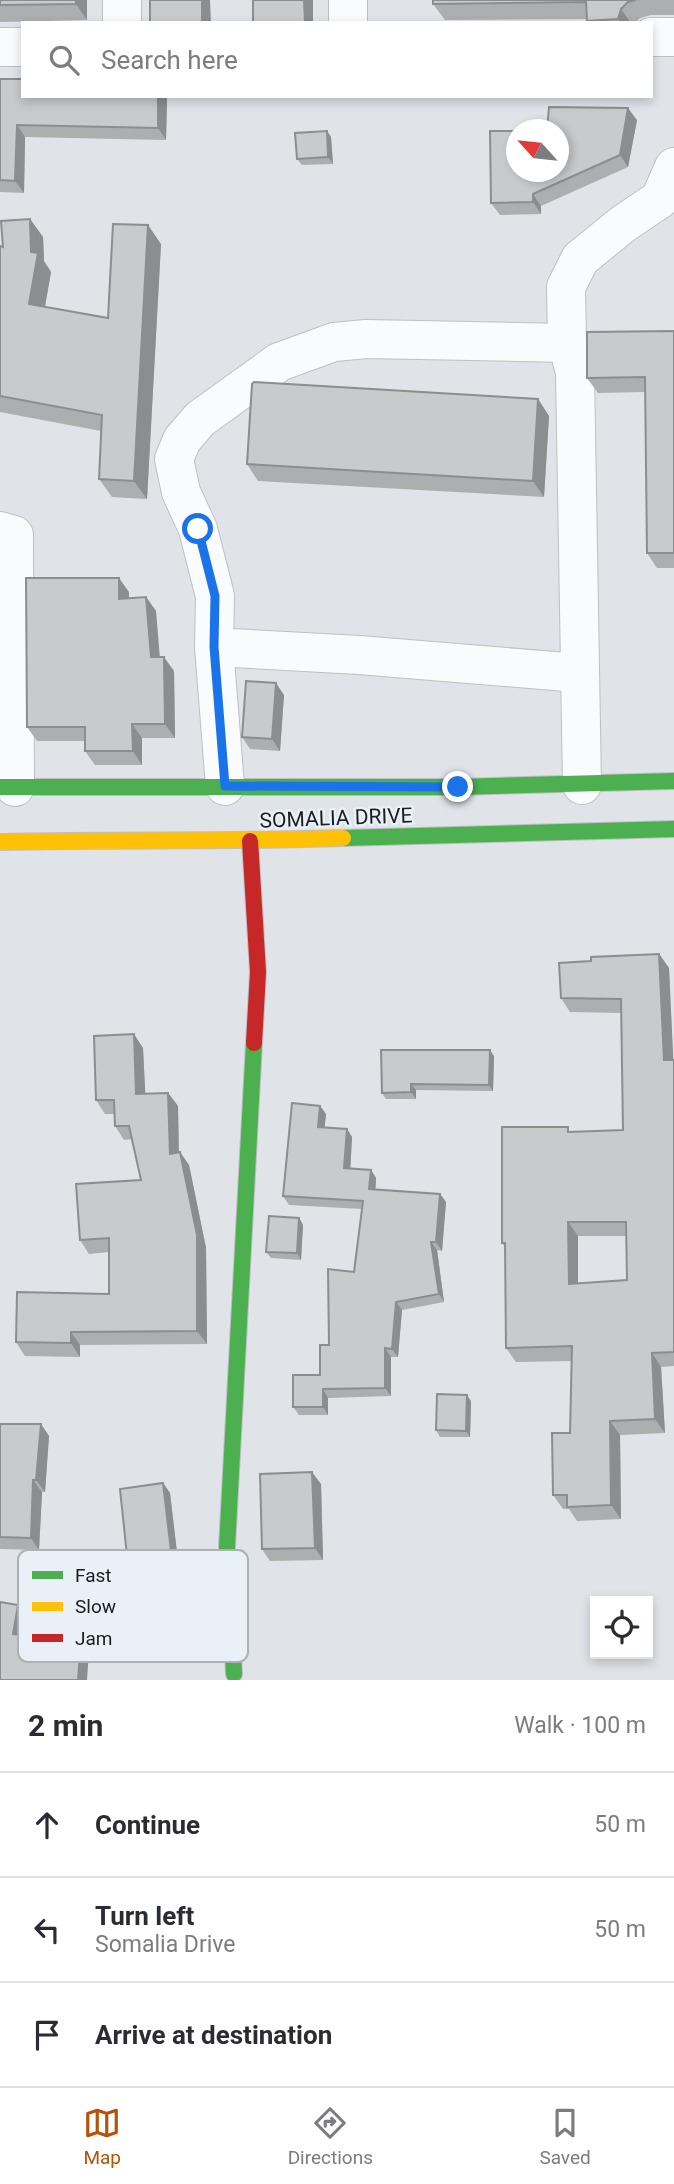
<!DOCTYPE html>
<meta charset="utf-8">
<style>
body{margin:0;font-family:Roboto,sans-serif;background:#f7f7f7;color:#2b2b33}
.controls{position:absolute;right:21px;bottom:21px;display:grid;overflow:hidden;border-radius:0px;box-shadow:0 4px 10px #0003}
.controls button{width:63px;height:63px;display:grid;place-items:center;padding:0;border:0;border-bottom:2px solid #e1e1e2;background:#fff;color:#2b2b33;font:35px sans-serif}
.compass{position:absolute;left:506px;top:119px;width:63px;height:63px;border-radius:50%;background:#fff;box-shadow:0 4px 10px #0003;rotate:297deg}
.stop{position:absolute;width:21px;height:21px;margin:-16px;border:5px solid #1a73e8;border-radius:50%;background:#fff}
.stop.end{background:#1a73e8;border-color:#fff;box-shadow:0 2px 7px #0008}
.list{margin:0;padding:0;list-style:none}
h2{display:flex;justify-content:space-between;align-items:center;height:91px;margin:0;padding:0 28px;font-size:30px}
h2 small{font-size:23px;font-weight:400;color:#7c7c81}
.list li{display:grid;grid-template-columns:46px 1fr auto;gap:21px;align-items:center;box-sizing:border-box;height:105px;padding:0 28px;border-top:2px solid #e1e1e2}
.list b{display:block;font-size:26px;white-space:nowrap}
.list p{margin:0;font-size:23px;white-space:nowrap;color:#7c7c81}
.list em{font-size:23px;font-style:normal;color:#7c7c81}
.icon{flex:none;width:38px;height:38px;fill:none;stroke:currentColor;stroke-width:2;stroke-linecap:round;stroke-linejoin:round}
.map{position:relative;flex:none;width:674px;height:1680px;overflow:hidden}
.search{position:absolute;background:#fff;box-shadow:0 4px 10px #0003;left:21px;right:21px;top:21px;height:77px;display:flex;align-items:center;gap:18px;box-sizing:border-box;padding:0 24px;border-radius:0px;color:#7c7c81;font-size:26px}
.sheet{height:406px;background:#fff}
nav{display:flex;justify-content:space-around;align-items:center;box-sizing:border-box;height:98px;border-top:2px solid #e1e1e2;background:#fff;font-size:19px;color:#7c7c81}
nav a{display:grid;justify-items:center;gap:4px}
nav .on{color:#b45309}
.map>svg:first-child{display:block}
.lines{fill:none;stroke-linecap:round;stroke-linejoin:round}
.street-casing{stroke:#bdc0c4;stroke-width:40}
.fast-casing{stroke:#bdc0c4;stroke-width:18}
.slow-casing{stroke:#bdc0c4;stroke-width:18}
.jam-casing{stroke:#bdc0c4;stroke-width:18}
.street{stroke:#fafbfc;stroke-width:38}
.fast{stroke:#4caf50;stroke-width:16}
.slow{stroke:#ffc107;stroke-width:16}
.jam{stroke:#c62828;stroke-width:16}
.wall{fill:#acaeaf;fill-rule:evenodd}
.shaded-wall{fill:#8c8d8e}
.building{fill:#c8cacb;stroke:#8c8d8e;stroke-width:2;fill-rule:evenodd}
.route{stroke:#1a73e8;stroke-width:9}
.labels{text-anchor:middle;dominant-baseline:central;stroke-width:5;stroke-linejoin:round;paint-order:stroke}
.street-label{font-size:21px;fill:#1b1d20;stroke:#e9f0f8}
.key{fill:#e9f0f8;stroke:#abb1b7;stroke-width:2}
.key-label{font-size:19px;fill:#1b1d20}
</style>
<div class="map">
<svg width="674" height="1680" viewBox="0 0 674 1680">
<rect width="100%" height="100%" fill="#e0e3e8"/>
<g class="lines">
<defs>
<path id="street" d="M348 0V23
M122 23V0
M651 37H674
M0 47H23
M0 531 14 535 15 787
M214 647 359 655 579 673
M582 785 575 372 567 343 566 287 580 259 623 224 660 199 674 167
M225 786 214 647 215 596 198 529 181 492 174 459 182 440 200 419 279 362 334 342 366 339 567 343"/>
<path id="fast" d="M0 787H458L674 781
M343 838 674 829
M234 1674 227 1547 254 1043"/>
<path id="slow" d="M0 842C114 839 228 842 343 838"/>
<path id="jam" d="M250 841 258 972 254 1043"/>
</defs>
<use href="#street" class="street-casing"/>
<use href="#fast" class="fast-casing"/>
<use href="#slow" class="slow-casing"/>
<use href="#jam" class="jam-casing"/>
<use href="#street" class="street"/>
<use href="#fast" class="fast"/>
<use href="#slow" class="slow"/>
<use href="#jam" class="jam"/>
</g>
<path class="wall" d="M0 0H87V20L0 22Z
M433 0H674V15H651L640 18 635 23H588L587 19 445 20 433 4Z
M0 79 23 96H165L167 99 166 140 25 137 24 193 0 192Z
M637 120 628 167 541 206V214L500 215 491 203 516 172Z
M327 131 331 137 333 164 302 165 297 159Z
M30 219 43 237 44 261 51 272 45 307 108 318 161 244 147 499 112 497 99 479 101 431 0 412V246L3 247Z
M674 331V568H657L647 553 645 392 598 393 587 378Z
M538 399 549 416 544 497 258 481 247 464Z
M129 592V598L146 597 156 611 159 657 174 671 175 738H142V765H95L85 751V741H37L27 727Z
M284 695 280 751 250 749 242 737Z
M659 954 669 968 673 1060H674V1366L661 1367 665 1433 620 1435 621 1519 577 1521 569 1509H563L553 1495 570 1433 571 1361 516 1362 506 1348 505 1247 502 1243 572 1132 623 1130 621 1013 570 1012 561 998 591 961ZM578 1236H626L627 1280 578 1283Z
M143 1048 145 1094 168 1093 178 1106 179 1152 189 1165 206 1248 207 1344 80 1345V1357L25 1356 16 1342 109 1294V1252L89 1254 80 1240 141 1180 132 1139 124 1140 115 1126 114 1114H105L96 1100Z
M494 1056 493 1091 416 1090V1099H386L382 1093Z
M320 1106 326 1114 324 1127 347 1129 352 1137 350 1168 371 1170 376 1178 375 1190 440 1194 446 1202 442 1251 437 1250 444 1302 402 1310 398 1357H391V1396L328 1398V1415H299L293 1407 320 1375 354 1272 362 1209 289 1205 283 1196Z
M299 1218 303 1225 301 1260 271 1258 266 1252Z
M471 1401 470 1437H440L436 1430Z
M0 1424H41L49 1436 45 1492H42L39 1550 0 1549Z
M163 1483 170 1493 182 1595 176 1641 147 1637 140 1627 142 1613 102 1606 96 1596 129 1575Z
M321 1484 323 1560 270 1561 262 1549Z"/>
<path class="shaded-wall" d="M76 0H87V20L76 4Z
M202 0H210L211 23H202Z
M304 0H313V23H305Z
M621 9 631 23H621L618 19Z
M158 96H165L167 99 166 140 158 128Z
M628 108 637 120 628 167 620 155Z
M17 125 25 137 24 193 15 181Z
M327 131 331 137 333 164 328 157Z
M533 194 541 206V214L533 202Z
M30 219 43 237 44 261 51 272 42 323 29 304 31 252Z
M148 225 161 244 147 499 134 481Z
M538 399 549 416 544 497 533 481Z
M119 578 129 592V613L119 599Z
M146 597 156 611 161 671 151 657Z
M164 657 174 671 175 738 165 724Z
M276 683 284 695 280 751 272 739Z
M132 724 142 738V765L133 751Z
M659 954 669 968 674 1074 664 1060Z
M134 1034 143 1048 146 1107 136 1094Z
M490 1050 494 1056 493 1091 489 1085Z
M411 1084 416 1090V1099L411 1092Z
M168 1093 178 1106 179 1167 170 1154Z
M320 1106 326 1114 324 1135 318 1127Z
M347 1129 352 1137 350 1176 344 1168Z
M180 1152 189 1165 206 1248 207 1344 197 1331Z
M371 1170 376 1178 375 1198 369 1189Z
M440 1194 446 1202 442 1251 436 1242Z
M299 1218 303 1225 301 1260 297 1253Z
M568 1222 578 1236V1298L569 1284Z
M431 1242 437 1250 444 1302 439 1294Z
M396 1302 402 1310 398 1357 392 1349Z
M71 1332 80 1345V1357L71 1343Z
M385 1348 391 1357V1396L385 1388Z
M652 1353 661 1367 665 1433 655 1419Z
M323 1389 328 1398V1415L323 1407Z
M467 1395 471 1401 470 1437 466 1431Z
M610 1421 620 1435 621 1519 611 1505Z
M41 1424 49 1436 45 1492 36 1480Z
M312 1472 321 1484 323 1560 315 1548Z
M33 1480 42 1492 39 1550 31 1538Z
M163 1483 170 1493 182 1595 176 1641 169 1632Z
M18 1605 26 1617 22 1646 13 1634Z
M81 1640 89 1652 87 1680H78Z"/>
<path class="building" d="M0 0H76V4L0 5Z
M150 0H202V23H150Z
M253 0H304L305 23H253Z
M433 0H636L628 2 621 9 618 19 587 21 586 2 433 4Z
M0 79H23V96H158V128L17 125 15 181 0 180Z
M549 107 628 108 620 155 533 194V202L491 203 490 131H516V172H558V130H547Z
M327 131 328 157 297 159 295 133Z
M30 219 31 252 38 253 29 304 108 318 113 224 148 225 134 481 99 479 102 415 0 396V246L3 247 1 221Z
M674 331V553H647L645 377 587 378V332Z
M254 382 538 399 533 481 247 464 252 384Z
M26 578H119V599L146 597 151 657H164L165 724H132L133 751H85V727H27Z
M246 681 276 683 272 739 242 737Z
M659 954 664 1060H674V1352L652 1353 655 1419 610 1421 611 1505 567 1507V1495H553L552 1433H570L572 1346 506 1348 505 1243H502V1127H568V1132L623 1130 621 999 561 998 559 963 591 961V957ZM568 1222H626L627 1280 569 1284Z
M134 1034 136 1094 168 1093 170 1154 180 1152 197 1235V1331L71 1332V1343L16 1342 17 1292 109 1294V1238L80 1240 76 1184 141 1180 129 1126H115L114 1100H96L94 1036Z
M381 1050H490L489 1085 411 1084V1092L382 1093Z
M292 1103 320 1106 318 1127 347 1129 344 1168 371 1170 369 1189 440 1194 436 1242H431L439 1294 396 1302 392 1349 385 1348V1388L323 1389V1407H293V1375H320V1345H329L328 1269 354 1272 363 1201 283 1196Z
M269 1216 299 1218 297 1253 266 1252Z
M437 1394 467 1395 466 1431 436 1430Z
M0 1424H41L36 1480H33L31 1538 0 1537Z
M312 1472 315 1548 262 1549 260 1474Z
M163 1483 175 1585 169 1632 140 1627 143 1604 96 1596 101 1569 129 1575 120 1489Z
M0 1602 18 1605 13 1634 81 1640 78 1680H0Z"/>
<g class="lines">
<path class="route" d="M198 529 215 596 214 647 225 786 458 787"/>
</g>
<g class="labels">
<g class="street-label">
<text transform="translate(336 818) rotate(-2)">SOMALIA DRIVE</text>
</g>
</g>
<rect x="18" y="1550" width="230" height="112" rx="10" class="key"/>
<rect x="32" y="1571" width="31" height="8" fill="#4caf50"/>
<rect x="32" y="1602" width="31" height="9" fill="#ffc107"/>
<rect x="32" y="1634" width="31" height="8" fill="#c62828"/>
<g class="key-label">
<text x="75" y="1582">Fast</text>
<text x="75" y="1613">Slow</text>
<text x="75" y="1645">Jam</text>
</g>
</svg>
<div class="controls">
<button><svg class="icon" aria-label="locate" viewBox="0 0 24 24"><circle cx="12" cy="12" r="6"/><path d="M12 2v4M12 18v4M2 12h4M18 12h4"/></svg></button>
</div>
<svg class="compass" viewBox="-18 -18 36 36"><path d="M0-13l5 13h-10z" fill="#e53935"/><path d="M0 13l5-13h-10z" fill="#7c7c81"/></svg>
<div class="stop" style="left:198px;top:529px"></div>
<div class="stop end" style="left:458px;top:787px"></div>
<div class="search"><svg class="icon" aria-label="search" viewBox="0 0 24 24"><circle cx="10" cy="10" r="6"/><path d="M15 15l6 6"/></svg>Search here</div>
</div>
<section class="sheet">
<h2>2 min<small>Walk · 100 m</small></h2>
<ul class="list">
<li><svg class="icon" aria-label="ahead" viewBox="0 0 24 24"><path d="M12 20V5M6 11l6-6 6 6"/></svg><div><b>Continue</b></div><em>50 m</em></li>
<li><svg class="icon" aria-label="left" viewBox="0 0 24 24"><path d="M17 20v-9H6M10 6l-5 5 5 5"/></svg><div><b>Turn left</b><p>Somalia Drive</p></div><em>50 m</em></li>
<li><svg class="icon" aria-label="arrive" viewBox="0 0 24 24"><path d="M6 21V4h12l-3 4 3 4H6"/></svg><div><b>Arrive at destination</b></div></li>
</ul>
</section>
<nav>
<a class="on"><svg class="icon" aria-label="map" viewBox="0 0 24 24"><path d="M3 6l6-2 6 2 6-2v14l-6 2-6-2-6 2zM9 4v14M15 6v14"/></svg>Map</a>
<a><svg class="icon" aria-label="directions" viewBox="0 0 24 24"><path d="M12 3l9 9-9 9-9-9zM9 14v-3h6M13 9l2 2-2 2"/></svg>Directions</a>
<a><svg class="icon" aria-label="saved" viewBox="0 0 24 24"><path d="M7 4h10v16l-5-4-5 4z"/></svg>Saved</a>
</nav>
